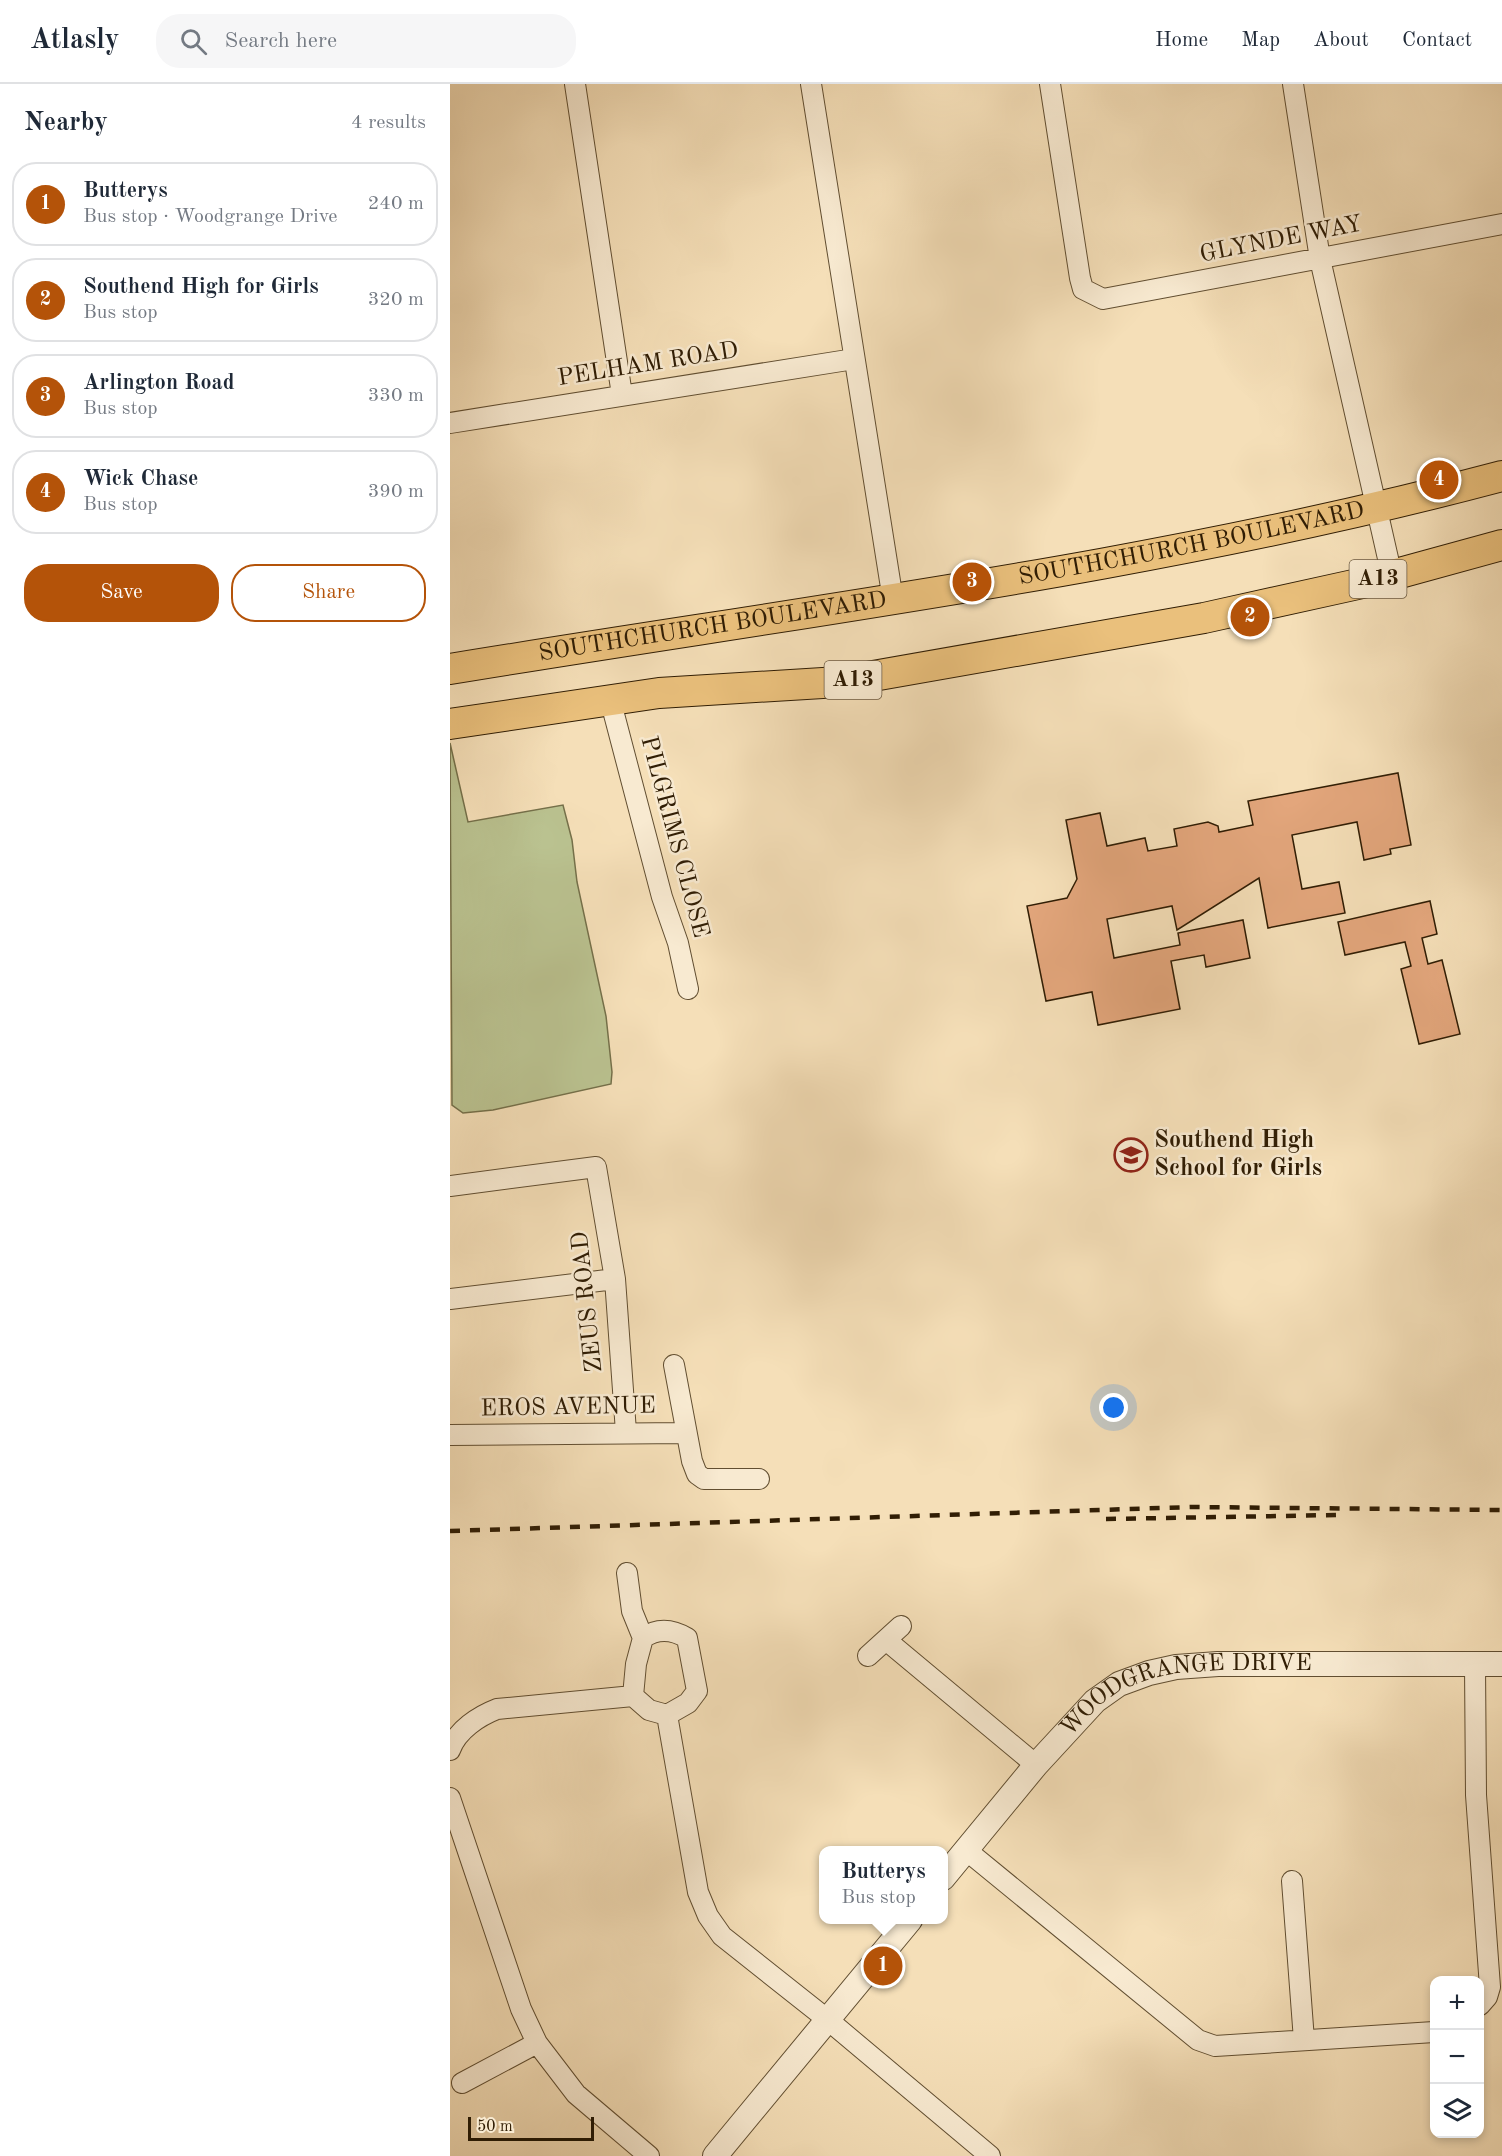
<!DOCTYPE html>
<meta charset="utf-8">
<style>
body{margin:0;font-family:"Old Standard TT",serif;background:#f6f6f7;color:#1f2937}
.controls{position:absolute;right:18px;bottom:18px;display:grid;overflow:hidden;border-radius:12px;box-shadow:0 3px 9px #0003}
.controls button{width:54px;height:54px;display:grid;place-items:center;padding:0;border:0;border-bottom:2px solid #e0e1e3;background:#fff;color:#1f2937;font:30px sans-serif}
.scale{position:absolute;left:18px;bottom:15px;width:126px;box-sizing:border-box;padding-left:6px;border:3px solid #301d04;border-top:0;font-size:16px;line-height:21px;white-space:nowrap;color:#301d04;-webkit-text-stroke:4px #f8ead1;paint-order:stroke}
.you{position:absolute;left:664px;top:1324px;width:21px;height:21px;margin:-15px;border:4px solid #fff;border-radius:50%;background:#1a73e8;box-shadow:0 0 0 9px #1a73e833}
.badge{display:grid;place-items:center;width:39px;height:39px;border-radius:50%;background:#b45309;color:#fff;font-size:20px;font-weight:700}
.pin{position:absolute;translate:-50% -50%;border:3px solid #fff;box-shadow:0 2px 6px #0006}
.popup{position:absolute;left:369px;top:1762px;width:129px;height:78px;box-sizing:border-box;display:grid;place-content:center;border-radius:12px;background:#fff;filter:drop-shadow(0 2px 4px #0005);font-size:20px;white-space:nowrap;color:#747a83}
.popup b{font-size:22px;color:#1f2937}
.popup::after{content:'';position:absolute;left:50%;top:100%;margin-left:-12px;border:12px solid transparent;border-top-color:#fff}
.list{margin:0;padding:0;list-style:none}
h2{display:flex;justify-content:space-between;align-items:center;height:78px;margin:0;padding:0 24px;font-size:26px}
h2 small{font-size:20px;font-weight:400;color:#747a83}
.list li{display:grid;grid-template-columns:39px 1fr auto;gap:18px;align-items:center;box-sizing:border-box;height:84px;margin:0 12px 12px;padding:0 12px;border:2px solid #e0e1e3;border-radius:24px}
.list b{display:block;font-size:22px;white-space:nowrap}
.list p{margin:0;font-size:20px;white-space:nowrap;color:#747a83}
.list em{font-size:20px;font-style:normal;color:#747a83}
.actions{display:flex;gap:12px;padding:18px 24px}
.actions a{flex:1;padding:14px 0;border:2px solid #b45309;border-radius:24px;text-align:center;font-size:21px;color:#b45309}
.actions .main{background:#b45309;color:#fff}
.icon{flex:none;width:33px;height:33px;fill:none;stroke:currentColor;stroke-width:2;stroke-linecap:round;stroke-linejoin:round}
.map{position:relative;flex:none;width:1052px;height:2072px;overflow:hidden}
header{display:flex;align-items:center;gap:36px;box-sizing:border-box;height:84px;padding:0 30px;background:#fff;border-bottom:2px solid #e0e1e3}
header strong{font-size:28px}
nav{display:flex;gap:33px;margin-inline-start:auto;font-size:21px}
.search{width:420px;height:54px;background:#f6f6f7;display:flex;align-items:center;gap:15px;box-sizing:border-box;padding:0 21px;border-radius:24px;color:#747a83;font-size:22px}
main{display:flex}
aside{flex:1;background:#fff}
.map>svg:first-child{display:block}
.green{fill:#bac290;stroke:#75704a;stroke-width:1.5}
.building{fill:#e3a67c;stroke:#301d04;stroke-width:1.5}
.lines{fill:none;stroke-linecap:round;stroke-linejoin:round}
.minor-casing{stroke:#614e31;stroke-width:22}
.tertiary-casing{stroke:#614e31;stroke-width:26}
.primary-casing{stroke:#301d04;stroke-width:32}
.minor{stroke:#f8ead1;stroke-width:20}
.tertiary{stroke:#f8ead1;stroke-width:24}
.primary{stroke:#eac07c;stroke-width:30}
.rail{stroke:#301d04;stroke-width:4.5;stroke-dasharray:10 10;stroke-linecap:butt}
.labels{text-anchor:middle;dominant-baseline:central;stroke-width:5;stroke-linejoin:round;paint-order:stroke}
.shield{fill:#f8ead1;stroke:#6c5a42;stroke-width:1.5}
.shield-label{font-size:22px;font-weight:bold;fill:#301d04}
.street-label{font-size:24px;fill:#301d04;stroke:#f8ead1}
.poi-label{font-size:24px;font-weight:bold;fill:#301d04;stroke:#f8ead1;text-anchor:start}
</style>
<header>
<strong>Atlasly</strong>
<div class="search"><svg class="icon" aria-label="search" viewBox="0 0 24 24"><circle cx="10" cy="10" r="6"/><path d="M15 15l6 6"/></svg>Search here</div>
<nav><a>Home</a><a>Map</a><a>About</a><a>Contact</a></nav>
</header>
<main>
<aside>
<h2>Nearby<small>4 results</small></h2>
<ul class="list">
<li><span class="badge">1</span><div><b>Butterys</b><p>Bus stop · Woodgrange Drive</p></div><em>240 m</em></li>
<li><span class="badge">2</span><div><b>Southend High for Girls</b><p>Bus stop</p></div><em>320 m</em></li>
<li><span class="badge">3</span><div><b>Arlington Road</b><p>Bus stop</p></div><em>330 m</em></li>
<li><span class="badge">4</span><div><b>Wick Chase</b><p>Bus stop</p></div><em>390 m</em></li>
</ul>
<div class="actions"><a class="main">Save</a><a>Share</a></div>
</aside>
<div class="map">
<svg width="1052" height="2072" viewBox="0 0 1052 2072">
<rect width="100%" height="100%" fill="#f5dfb8"/>
<filter id="stains"><feTurbulence type="fractalNoise" baseFrequency=".00333" numOctaves="4"/><feColorMatrix values="0 0 0 0 .2 0 0 0 0 .09 0 0 0 0 .02 0 0 0 .5 -.17"/></filter>
<radialGradient id="worn" r=".72"><stop offset=".6" stop-color="#630" stop-opacity="0"/><stop offset="1" stop-color="#630" stop-opacity=".3"/></radialGradient>
<path class="green" d="M0 659 18 738 113 721 122 756 127 798 156 932 162 988 161 1000 43 1026 13 1029 2 1021Z"/>
<path class="building" d="M948 689 961 761 940 765 941 770 914 776 907 738 842 751 852 805 889 798 895 829 818 844 809 794 727 846 722 822 657 835 664 874 730 861 728 849 793 836 800 874 756 883 754 871 721 877 730 925 648 941 642 908 596 917 577 822 617 814 627 795 616 736 650 729 657 762 695 754 698 767 727 762 724 745 758 738 768 742 769 748 803 741 798 717Z
M980 817 987 850 972 854 978 880 992 876 1010 950 969 960 951 885 961 882 955 858 895 871 888 838Z"/>
<g class="lines">
<defs>
<path id="minor" d="M125 0 172 311
M361 0 443 516
M600 0 630 194 633 205 653 215 1052 140
M843 0 870 175 942 492
M0 339 404 275
M160 615 212 813 228 859 238 905
M0 1102 146 1083 165 1195 176 1348
M0 1215 165 1195
M224 1281 242 1377 247 1390 254 1395H309
M0 1351 236 1349
M177 1489 182 1527 193 1554
M436 1556 586 1681
M418 1572 451 1542
M1025 1580 1026 1711 1040 1903 1037 1913 1030 1921
M183 1612 186 1580 193 1554C207 1544 222 1545 237 1554L247 1607 238 1619 217 1631
M0 1666C7 1646 29 1632 47 1625L183 1612 199 1626 217 1631 248 1808 258 1832 272 1852 378 1936 540 2072
M0 1714 71 1925 87 1959 126 2010 199 2072
M516 1766 748 1956 765 1962 984 1948
M842 1797 854 1956
M12 1999 87 1959"/>
<g id="tertiary">
<path id="s1" d="M493 1794 586 1681 645 1617 669 1600 699 1589 726 1583 768 1580H1052"/>
<path d="M265 2072 460 1836"/>
</g>
<g id="primary">
<path id="s2" d="M0 585C352 527 707 484 1052 392"/>
<path d="M0 640 209 609 389 598 754 534 917 498 1052 461"/>
</g>
</defs>
<use href="#minor" class="minor-casing"/>
<use href="#tertiary" class="tertiary-casing"/>
<use href="#primary" class="primary-casing"/>
<use href="#minor" class="minor"/>
<use href="#tertiary" class="tertiary"/>
<use href="#primary" class="primary"/>
<path class="rail" d="M656 1435 887 1431
M0 1447 742 1423 1052 1426"/>
</g>
<defs>
<symbol id="school-ring" viewBox="-11 -11 22 22"><circle r="9.5" fill="#f8ead1" stroke="#8f2418" stroke-width="1.5"/><path d="M0-5L7-2L0 1L-7-2ZM-4 1L0 2.5L4 1V4Q0 6-4 4Z" fill="#8f2418"/></symbol>
</defs>
<g fill-rule="evenodd">
<use href="#school-ring" x="662" y="1052" width="38" height="38"/>
</g>
<g class="labels">
<g class="shield">
<rect x="899.5" y="476" width="57" height="38" rx="4.5"/>
<rect x="374.5" y="577" width="57" height="38" rx="4.5"/>
</g>
<g class="shield-label">
<text x="928" y="495">A13</text>
<text x="403" y="596">A13</text>
</g>
<g class="street-label">
<text transform="translate(831 156) rotate(-11)">GLYNDE WAY</text>
<text transform="translate(198 281) rotate(-9)">PELHAM ROAD</text>
<text stroke="none"><textPath href="#s2" startOffset="752">SOUTHCHURCH BOULEVARD</textPath></text>
<text stroke="none"><textPath href="#s2" startOffset="266">SOUTHCHURCH BOULEVARD</textPath></text>
<text transform="translate(224 753) rotate(75)">PILGRIMS CLOSE</text>
<text transform="translate(138 1218) rotate(-96)">ZEUS ROAD</text>
<text transform="translate(118 1324) rotate(-1)">EROS AVENUE</text>
<text stroke="none"><textPath href="#s1" startOffset="324">WOODGRANGE DRIVE</textPath></text>
</g>
<g class="poi-label">
<text x="704" y="1057">Southend High<tspan x="704" dy="28">School for Girls</tspan></text>
</g>
</g>
<rect width="100%" height="100%" filter="url(#stains)"/>
<rect width="100%" height="100%" fill="url(#worn)"/>
</svg>
<div class="controls">
<button>+</button>
<button>−</button>
<button><svg class="icon" aria-label="layers" viewBox="0 0 24 24"><path d="M12 4l9 5-9 5-9-5zM3 14l9 5 9-5"/></svg></button>
</div>
<div class="scale">50 m</div>
<div class="you"></div>
<div class="pin badge" style="left:433px;top:1882px">1</div>
<div class="popup"><b>Butterys</b>Bus stop</div>
<div class="pin badge" style="left:800px;top:533px">2</div>
<div class="pin badge" style="left:522px;top:498px">3</div>
<div class="pin badge" style="left:989px;top:396px">4</div>
</div>
</main>
